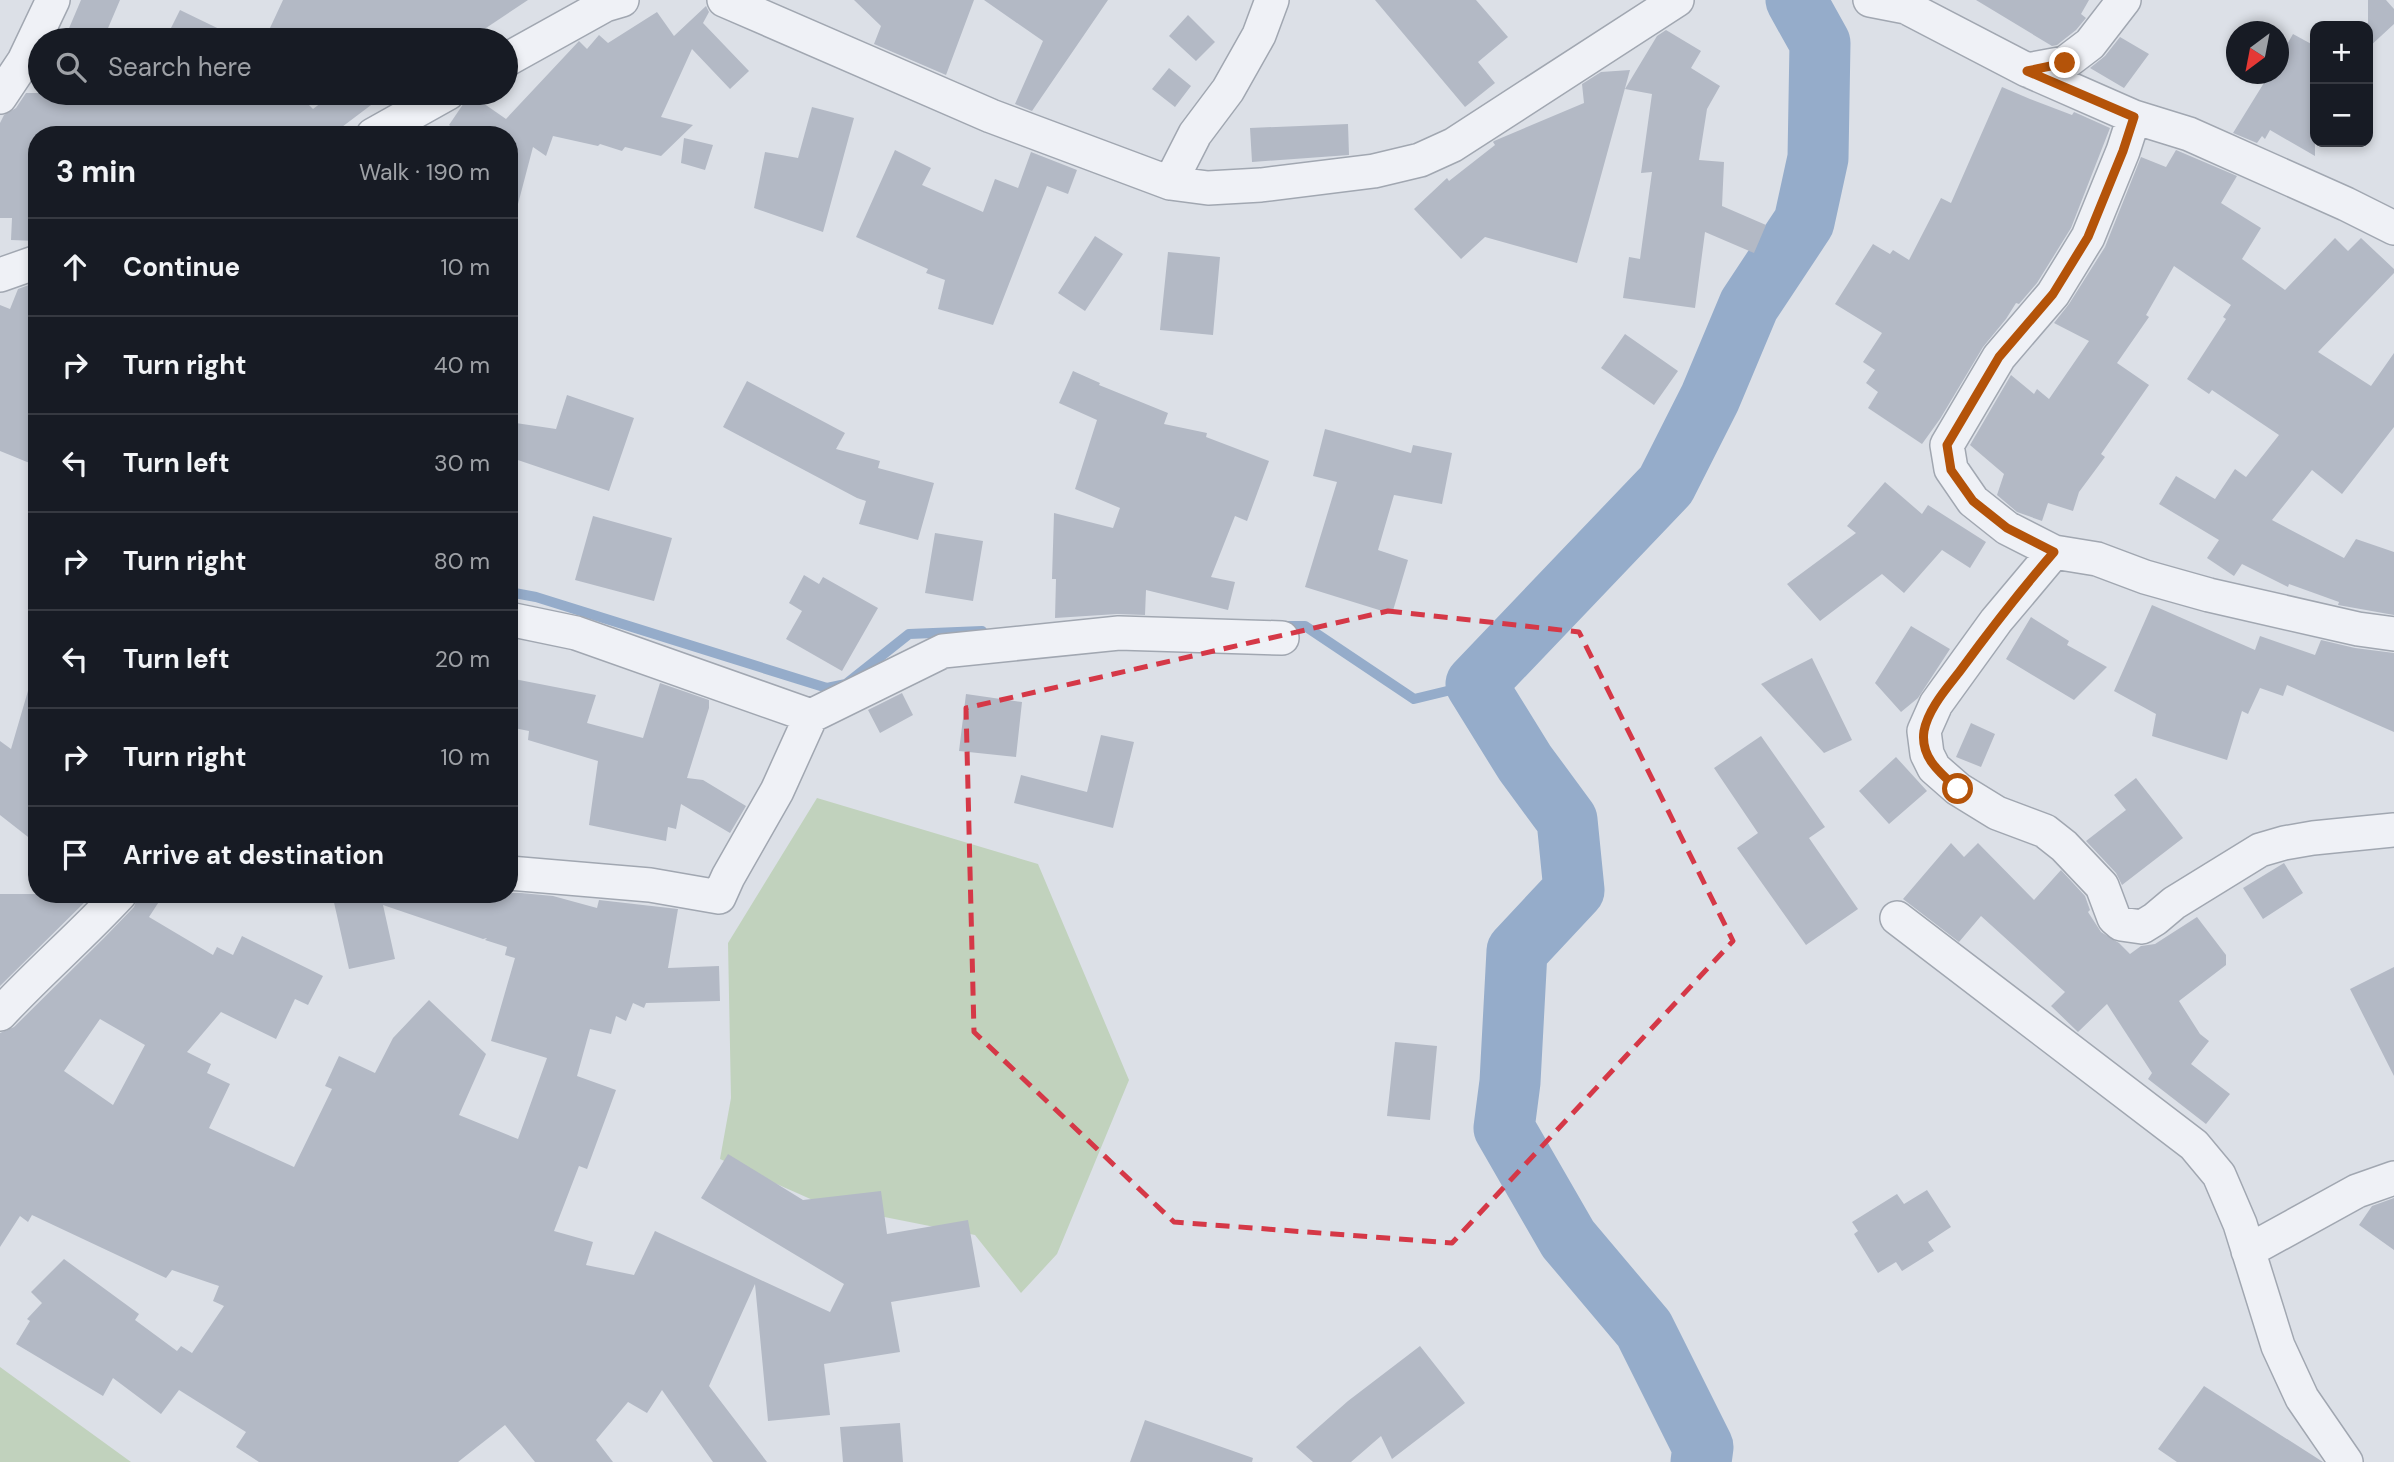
<!DOCTYPE html>
<meta charset="utf-8">
<style>
body{margin:0;font-family:"DM Sans",sans-serif;background:#20242c;color:#f1f3f6}
.controls{position:absolute;right:21px;top:21px;display:grid;overflow:hidden;border-radius:14px;box-shadow:0 4px 10px #0003}
.controls button{width:63px;height:63px;display:grid;place-items:center;padding:0;border:0;border-bottom:2px solid #363941;background:#171b24;color:#f1f3f6;font:35px sans-serif}
.compass{position:absolute;left:2226px;top:21px;width:63px;height:63px;border-radius:50%;background:#171b24;box-shadow:0 4px 10px #0003;rotate:212deg}
.stop{position:absolute;width:21px;height:21px;margin:-16px;border:5px solid #b45309;border-radius:50%;background:#fff}
.stop.end{background:#b45309;border-color:#fff;box-shadow:0 2px 7px #0008}
.list{margin:0;padding:0;list-style:none}
h2{display:flex;justify-content:space-between;align-items:center;height:91px;margin:0;padding:0 28px;font-size:30px}
h2 small{font-size:23px;font-weight:400;color:#9ea1a6}
.list li{display:grid;grid-template-columns:46px 1fr auto;gap:21px;align-items:center;box-sizing:border-box;height:98px;padding:0 28px;border-top:2px solid #363941}
.list b{display:block;font-size:26px;white-space:nowrap}
.list em{font-size:23px;font-style:normal;color:#9ea1a6}
.icon{flex:none;width:38px;height:38px;fill:none;stroke:currentColor;stroke-width:2;stroke-linecap:round;stroke-linejoin:round}
.map{position:relative;flex:none;width:2394px;height:1462px;overflow:hidden}
.search{position:absolute;background:#171b24;box-shadow:0 4px 10px #0003;left:28px;top:28px;width:490px;height:77px;display:flex;align-items:center;gap:18px;box-sizing:border-box;padding:0 24px;border-radius:38px;color:#9ea1a6;font-size:26px}
.panel{position:absolute;background:#171b24;box-shadow:0 4px 10px #0003;left:28px;top:126px;width:490px;height:777px;border-radius:28px}
.map>svg:first-child{display:block}
.green{fill:#c1d2bd}
.lines{fill:none;stroke-linecap:round;stroke-linejoin:round}
.stream{stroke:#95acca;stroke-width:10}
.river{stroke:#95acca;stroke-width:61}
.building{fill:#b3b9c5;fill-rule:evenodd}
.minor-casing{stroke:#a1a7b1;stroke-width:36}
.minor{stroke:#eff1f6;stroke-width:33}
.route{stroke:#b45309;stroke-width:9}
.marked{fill:none;stroke:#d53847;stroke-width:5;stroke-dasharray:14 9;stroke-linejoin:round}
</style>
<div class="map">
<svg width="2394" height="1462" viewBox="0 0 2394 1462">
<rect width="100%" height="100%" fill="#dce0e7"/>
<path class="green" d="M817 798 1038 864 1129 1080 1057 1254 1021 1293 975 1235 824 1205 720 1159 731 1098 728 943Z
M0 1367 131 1462H0Z"/>
<g class="lines">
<path class="stream" d="M509 592 536 597 827 688 846 684 909 634 982 631
M1281 626H1305L1414 699 1476 684"/>
<path class="river" d="M1701 1462 1703 1447 1644 1329 1568 1239 1504 1128 1510 1082 1517 951 1574 890 1567 820 1525 763 1476 684 1666 485 1710 398 1749 305 1804 222 1818 158 1820 43 1796 0"/>
</g>
<path class="building" d="M81 0H120L103 40H64Z
M283 0H528L468 40H297L270 28Z
M854 0H974L946 75 874 44 881 26Z
M984 0H1108L1032 111 1015 104 1043 41Z
M1375 0H1476L1508 37 1478 62 1495 83 1465 107Z
M1976 0H2089L2081 14 2086 18 2076 30 2057 45 2052 46Z
M2368 0H2386L2394 9V24L2368 48Z
M706 6 709 12 703 23 749 71 730 89 692 49 661 117 693 125 661 156 625 147 622 151 600 144 598 146 553 136 546 156 533 147 518 204 509 203V135H463L449 125 470 94 506 119 579 41 587 49 599 35 608 43 657 12 674 36Z
M180 10 242 40H165Z
M1188 15 1215 42 1196 61 1169 36Z
M1666 30 1701 51 1691 68 1720 86 1707 109 1699 160 1724 162 1722 206 1766 225 1754 253 1705 232 1695 308 1623 298 1629 257 1640 259 1652 172 1641 173 1652 94 1625 89 1657 36Z
M2293 34 2315 46V156L2270 130 2265 139 2262 136 2257 143 2233 133 2267 78 2271 74H2278V60Z
M2120 37 2149 54 2124 88 2090 68 2105 56Z
M1169 68 1191 86 1175 107 1152 89Z
M1630 70 1577 263 1485 237 1461 259 1414 209 1447 178 1449 181 1495 145 1493 142 1494 141 1584 103 1582 84 1601 72Z
M2002 87 2030 99 2072 115 2074 112 2081 115 2110 128 2071 228 2037 283 2019 304 2016 303 2006 319 1983 347 1940 419 1922 444 1868 408 1878 392 1866 383 1875 370 1863 362 1882 333 1835 304 1873 244 1890 254 1893 250 1909 260 1941 198 1951 203Z
M26 93H297L313 109 334 93H387L334 133 336 135H37V241L11 240 12 218H0V123L4 115 16 108Z
M812 107 854 118 823 232 754 208 765 152 798 158Z
M1348 124 1349 155 1252 162 1250 128Z
M684 138 713 145 705 170 681 163Z
M895 150 931 168 922 185 983 212 995 179 1018 188 1031 152 1077 170 1068 194 1047 186 993 325 938 309 945 280 926 273 928 269 856 237Z
M2176 150 2237 176 2221 203 2261 228 2242 259 2285 290 2335 238 2348 251 2361 238 2394 269V273L2318 352 2371 386 2394 353V427L2342 494 2312 470 2272 520 2344 558 2356 539 2394 552V615L2338 605 2339 602 2289 584 2288 587 2242 564 2234 576 2207 558 2219 540 2159 504 2176 476 2215 499 2235 469 2246 477 2279 435 2212 390 2209 394 2187 379 2226 319 2223 317 2231 305 2174 266 2146 315 2149 317 2117 363 2149 385 2101 454 2105 457 2079 492 2073 511 2048 503 2042 521 2017 512 1997 495 2004 474 1970 445 2011 375 2034 394 2037 389 2049 399 2089 341 2054 323 2069 304 2105 247 2141 157 2166 167Z
M1095 236 1123 254 1085 311 1058 293Z
M1168 252 1220 257 1213 335 1160 330Z
M37 282V466L0 451V305L10 309 18 289Z
M1625 334 1678 371 1654 405 1601 368Z
M1073 371 1100 383 1099 385 1168 413 1164 424 1207 433 1206 437 1269 461 1247 521 1235 516 1211 577 1235 582 1228 610 1146 590 1145 615 1117 614 1055 618 1056 579H1052L1054 513 1113 528 1120 508 1075 489 1097 420 1059 403Z
M747 381 845 433 836 449 880 461 878 468 934 483 918 540 859 524 866 501 857 498 723 427Z
M567 395 634 418 609 491 509 457V422L556 429Z
M1325 429 1411 453 1413 445 1452 453 1442 504 1394 495 1378 550 1408 560 1392 614 1305 587 1337 482 1313 476Z
M1885 482 1922 514 1928 505 1986 542 1970 568 1942 550 1904 593 1882 574 1820 621 1787 584 1856 533 1847 526Z
M593 516 672 538 654 601 575 580Z
M935 533 983 541 973 601 925 593Z
M804 575 819 584 823 577 878 608 842 671 786 639 802 611 789 603Z
M2152 605 2255 650 2260 636 2315 655 2321 640 2355 648 2394 653V732L2287 685 2283 696 2260 688 2248 714 2242 711 2227 760 2152 736 2156 714 2114 691Z
M2031 617 2069 641 2067 645 2107 667 2074 700 2006 659Z
M1911 626 1950 649 1918 698 1901 712 1875 683Z
M1812 658 1852 740 1824 753 1761 684Z
M509 678 596 695 587 723 643 738 660 683 709 700V708L687 778 703 780 746 806 730 833 681 804 676 829 668 827 666 841 589 825 598 761 528 740 529 731 509 727Z
M30 684 37 685V844L0 815V741L11 749Z
M902 693 913 715 880 733 868 710Z
M966 694 1022 702 1016 757 959 751Z
M1971 723 1995 734 1981 767 1956 757Z
M1101 735 1134 742 1113 828 1014 803 1021 775 1087 792Z
M1761 736 1825 827 1809 838 1858 909 1806 945 1737 848 1758 833 1714 768Z
M1896 757 1927 791 1889 824 1859 791Z
M2136 778 2183 838 2122 885 2116 873 2086 841 2126 810 2114 795Z
M1951 843 1964 857 1978 843 2034 900 2061 870 2085 896 2090 910 2088 912 2101 932 2119 943 2130 954 2141 946 2155 944 2197 917 2226 955V965L2179 1001 2200 1034 2209 1041 2191 1064 2230 1094 2206 1124 2148 1079 2152 1073 2107 1004 2078 1032 2051 1006 2065 992 1981 916 1959 942 1903 899Z
M2284 863 2303 893 2263 919 2243 888Z
M521 893 553 896 597 908 599 900 678 909 668 968 719 966 720 1001 646 1003 644 1008 633 1003 626 1021 616 1016 611 1034 590 1029 577 1076 616 1090 587 1169 579 1166 554 1231 593 1242 586 1265 634 1275 655 1231 830 1312 844 1284 701 1198 728 1154 803 1200 881 1191 887 1234 968 1220 980 1287 891 1302 900 1352 824 1364 830 1415 768 1421 755 1284 709 1386 767 1462H713L662 1390 647 1413 628 1402 596 1440 613 1462H535L505 1425 458 1462H259L236 1447 246 1432 179 1390 161 1414 113 1378 103 1396 16 1344 30 1321 27 1319 42 1303 31 1292 64 1259 139 1314 135 1320 177 1351 181 1346 192 1353 224 1306 213 1301 219 1286 172 1270 166 1278 32 1215 28 1222 20 1216 0 1247V1033L14 1027 104 938 134 907 139 894H164L149 917 213 955 217 947 233 955 242 936 323 976 308 1005 295 999 276 1039 221 1012 187 1052 211 1064 207 1073 230 1084 209 1128 294 1167 332 1089 325 1086 339 1056 375 1073 393 1038 429 1000 486 1054 459 1115 518 1139 547 1058 491 1041 515 958 505 955 507 947 485 940 487 938 483 939 383 905 395 959 349 969 333 898 350 894ZM100 1019 145 1045 113 1105 64 1071Z
M0 894H93L0 986Z
M2394 967V1076L2350 989Z
M1395 1042 1437 1046 1430 1120 1387 1116Z
M1927 1190 1951 1227 1928 1242 1934 1251 1902 1271 1896 1262 1878 1273 1854 1234 1858 1231 1852 1222 1897 1194 1904 1204Z
M2394 1198V1250L2359 1225 2372 1206Z
M1420 1346 1465 1403 1392 1459 1381 1436 1351 1462H1313L1296 1447 1348 1401Z
M2204 1386 2323 1462H2177L2158 1449Z
M1145 1420 1253 1458 1252 1462H1130Z
M900 1423 903 1462H843L840 1427Z"/>
<g class="lines">
<defs>
<path id="minor" d="M724 0 991 116 1170 183 1208 188 1261 185 1374 171 1420 160 1453 145 1677 0
M1870 0 1906 7 2027 70 2065 63 2090 44 2124 0
M506 60 605 5 622 0
M2027 70 2134 117 2189 134 2346 204 2394 228
M0 97 24 61 53 0
M2134 117 2123 151 2088 237 2053 294 1999 357 1947 445 1951 469 1973 501 2007 528 2054 552 2097 559 2145 577 2209 595 2358 629 2394 634
M373 135 448 93
M1170 183 1195 134 1228 90 1259 35 1272 0
M0 275 37 262
M2054 552 1996 621 1936 704 1924 731 1927 754 1934 768 1958 789 1997 813 2045 831 2064 846 2102 886 2114 918 2121 924 2142 927 2155 919 2174 903 2260 850 2284 843 2313 838 2394 830
M509 619 576 633 811 716 943 651 1119 633 1282 638
M509 873 650 885 719 897 728 877 777 791 811 716
M1897 918 2194 1145 2219 1175 2240 1224 2278 1346 2302 1398 2346 1462
M0 1014C38 973 81 936 120 894
M2248 1251 2357 1191 2394 1178"/>
</defs>
<use href="#minor" class="minor-casing"/>
<use href="#minor" class="minor"/>
</g>
<g class="lines">
<path class="route" d="M1958 789C1940 773 1920 757 1924 731 1928 709 1947 688 1960 671 1990 630 2021 590 2054 552L2007 528 1973 501 1951 470 1947 445 1999 357 2053 294 2088 237 2123 151 2134 117 2027 71 2065 63"/>
</g>
<path class="marked" d="M1388 611 1579 632 1733 941 1452 1243 1174 1222 974 1032 966 708Z"/>
</svg>
<div class="controls">
<button>+</button>
<button>−</button>
</div>
<svg class="compass" viewBox="-18 -18 36 36"><path d="M0-13l5 13h-10z" fill="#e53935"/><path d="M0 13l5-13h-10z" fill="#9ea1a6"/></svg>
<div class="stop" style="left:1958px;top:789px"></div>
<div class="stop end" style="left:2065px;top:63px"></div>
<div class="search"><svg class="icon" aria-label="search" viewBox="0 0 24 24"><circle cx="10" cy="10" r="6"/><path d="M15 15l6 6"/></svg>Search here</div>
<section class="panel">
<h2>3 min<small>Walk · 190 m</small></h2>
<ul class="list">
<li><svg class="icon" aria-label="ahead" viewBox="0 0 24 24"><path d="M12 20V5M6 11l6-6 6 6"/></svg><div><b>Continue</b></div><em>10 m</em></li>
<li><svg class="icon" aria-label="right" viewBox="0 0 24 24"><path d="M7 20v-9h11M14 6l5 5-5 5"/></svg><div><b>Turn right</b></div><em>40 m</em></li>
<li><svg class="icon" aria-label="left" viewBox="0 0 24 24"><path d="M17 20v-9H6M10 6l-5 5 5 5"/></svg><div><b>Turn left</b></div><em>30 m</em></li>
<li><svg class="icon" aria-label="right" viewBox="0 0 24 24"><path d="M7 20v-9h11M14 6l5 5-5 5"/></svg><div><b>Turn right</b></div><em>80 m</em></li>
<li><svg class="icon" aria-label="left" viewBox="0 0 24 24"><path d="M17 20v-9H6M10 6l-5 5 5 5"/></svg><div><b>Turn left</b></div><em>20 m</em></li>
<li><svg class="icon" aria-label="right" viewBox="0 0 24 24"><path d="M7 20v-9h11M14 6l5 5-5 5"/></svg><div><b>Turn right</b></div><em>10 m</em></li>
<li><svg class="icon" aria-label="arrive" viewBox="0 0 24 24"><path d="M6 21V4h12l-3 4 3 4H6"/></svg><div><b>Arrive at destination</b></div></li>
</ul>
</section>
</div>
